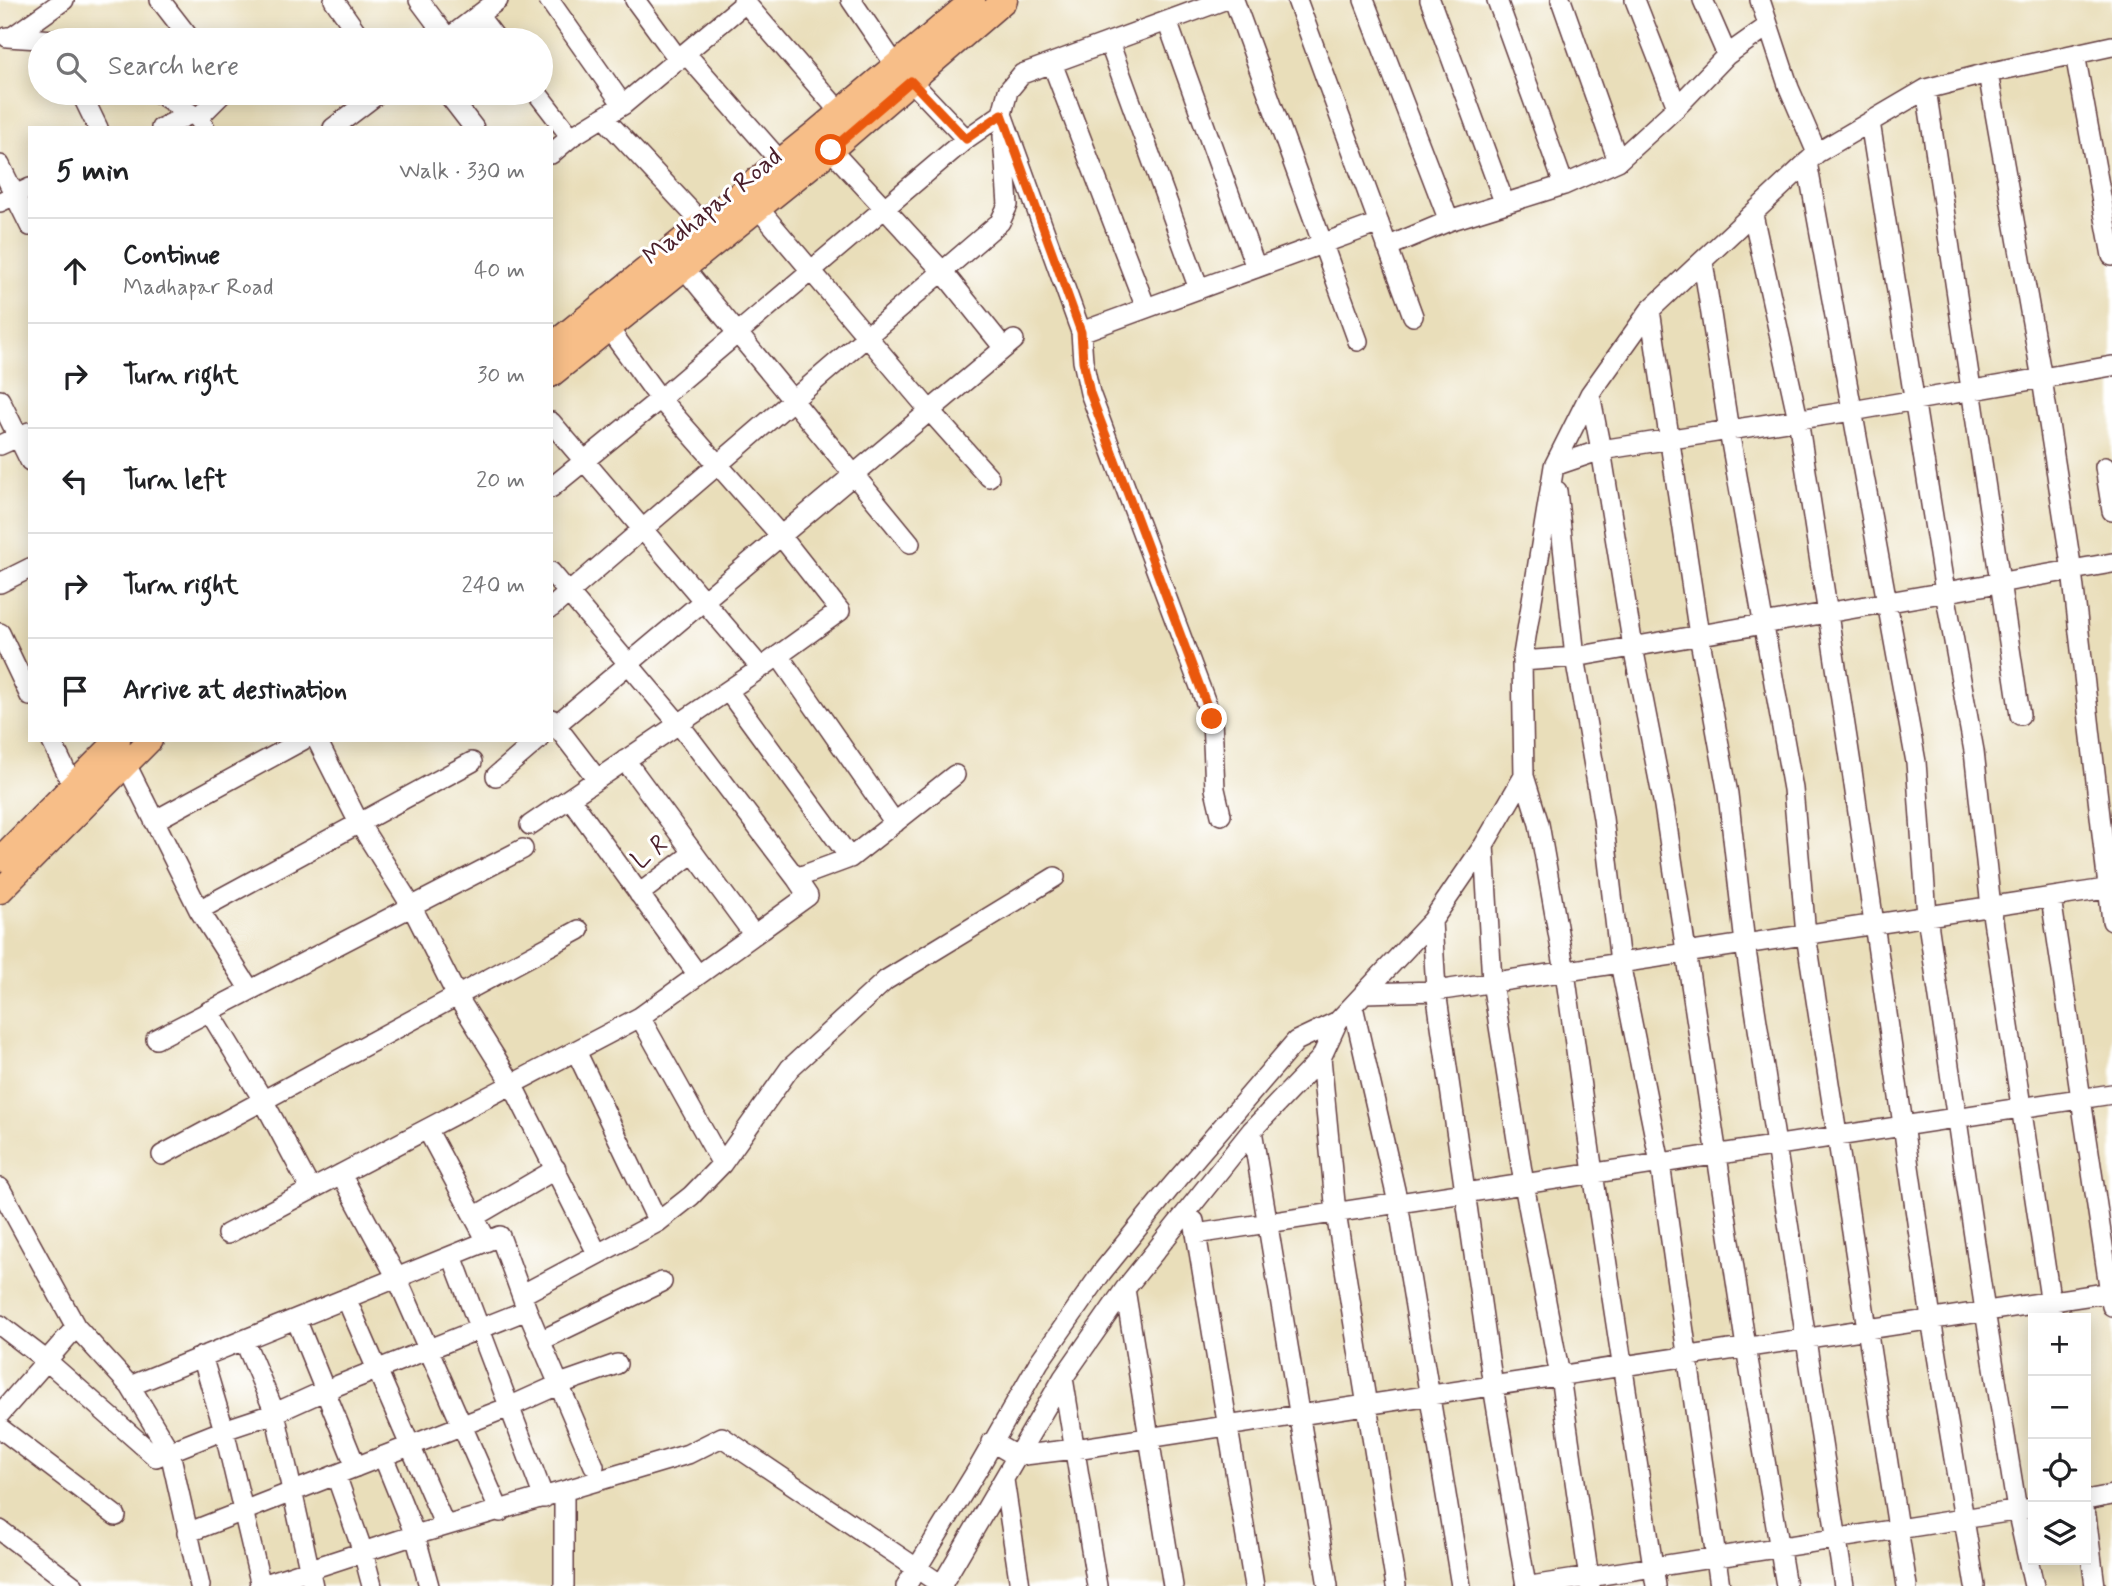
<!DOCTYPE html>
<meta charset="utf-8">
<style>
body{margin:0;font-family:Mynerve,sans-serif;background:#f2f2f2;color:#202124}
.controls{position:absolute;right:21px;bottom:21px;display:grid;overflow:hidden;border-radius:0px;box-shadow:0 4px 18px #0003}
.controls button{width:63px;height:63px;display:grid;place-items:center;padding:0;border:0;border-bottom:2px solid #e0e0e0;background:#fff;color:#202124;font:35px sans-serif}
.stop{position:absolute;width:21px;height:21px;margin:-16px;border:5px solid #ea580c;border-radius:50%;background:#fff}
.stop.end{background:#ea580c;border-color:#fff;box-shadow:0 2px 7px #0008}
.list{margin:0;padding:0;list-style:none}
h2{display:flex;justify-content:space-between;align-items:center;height:91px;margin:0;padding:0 28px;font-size:30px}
h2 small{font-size:23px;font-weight:400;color:#757577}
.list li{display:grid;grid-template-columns:46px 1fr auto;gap:21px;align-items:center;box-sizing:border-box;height:105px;padding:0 28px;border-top:2px solid #e0e0e0}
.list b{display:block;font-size:26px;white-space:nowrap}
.list p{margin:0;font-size:23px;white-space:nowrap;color:#757577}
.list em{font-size:23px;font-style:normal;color:#757577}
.icon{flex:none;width:38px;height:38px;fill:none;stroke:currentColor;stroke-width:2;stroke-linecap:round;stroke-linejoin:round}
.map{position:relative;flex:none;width:2112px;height:1586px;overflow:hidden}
.search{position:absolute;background:#fff;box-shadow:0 4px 18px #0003;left:28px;top:28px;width:525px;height:77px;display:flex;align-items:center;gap:18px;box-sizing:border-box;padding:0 24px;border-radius:38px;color:#757577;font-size:26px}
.panel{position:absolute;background:#fff;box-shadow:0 4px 18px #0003;left:28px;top:126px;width:525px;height:616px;border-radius:0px}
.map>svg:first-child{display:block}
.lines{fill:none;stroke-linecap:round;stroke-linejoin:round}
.minor-casing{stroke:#623c40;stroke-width:22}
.major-casing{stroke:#623c40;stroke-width:27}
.minor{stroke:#fff;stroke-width:19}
.major{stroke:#f7be88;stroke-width:24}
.route{stroke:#ea580c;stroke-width:9}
.labels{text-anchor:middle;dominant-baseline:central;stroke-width:6;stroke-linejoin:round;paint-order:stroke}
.street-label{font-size:26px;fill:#4a1f2b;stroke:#fff}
</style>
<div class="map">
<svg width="2112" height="1586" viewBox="0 0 2112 1586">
<rect width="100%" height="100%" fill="#fff"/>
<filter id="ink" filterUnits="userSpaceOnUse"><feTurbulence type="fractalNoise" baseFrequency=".0143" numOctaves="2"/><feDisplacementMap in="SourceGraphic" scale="14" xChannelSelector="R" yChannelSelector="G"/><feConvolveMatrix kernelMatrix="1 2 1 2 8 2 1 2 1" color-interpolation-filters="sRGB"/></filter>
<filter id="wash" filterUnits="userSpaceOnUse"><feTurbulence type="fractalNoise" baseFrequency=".00686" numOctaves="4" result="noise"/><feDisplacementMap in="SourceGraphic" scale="28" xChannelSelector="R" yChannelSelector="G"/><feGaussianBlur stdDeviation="1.57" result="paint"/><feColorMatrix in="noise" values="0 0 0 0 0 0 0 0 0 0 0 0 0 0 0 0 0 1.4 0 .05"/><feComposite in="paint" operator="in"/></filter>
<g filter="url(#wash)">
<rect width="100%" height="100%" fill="#e9deba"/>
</g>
<g filter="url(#ink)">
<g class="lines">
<defs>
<path id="minor" d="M160 0 191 40
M334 0 362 40
M419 0 448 39
M549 0 623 105
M635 0 679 60
M743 0 840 112
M851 0 896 66
M1234 0 1358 341
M1297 0 1413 316
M1364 0 1449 221
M1430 0 1504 202
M1497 0 1564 185
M1561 0 1618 161
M1635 0 1677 107
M1703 0 1727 55
M1760 0 1789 88 1817 153
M478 15 497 40
M1167 21 1256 268
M7 37 55 40
M12 37 64 0
M446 40 498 0
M1109 42 1199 289
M686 54 780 161
M2075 54 2112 256
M1052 63 1146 308
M1988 73 2042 379 2072 571 2112 921
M911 81 966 139
M1926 89 2020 715
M81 93 98 128
M158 93 198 118 205 128
M447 93 474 128
M537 93 571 137
M603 117 702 223
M198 118 223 93
M1870 122 1945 592 1974 751 1991 907 2053 1318
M161 128 191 114
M333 128 379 93
M831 150 943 272 1004 348
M551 154 571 137 623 105 745 3
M1807 162 1916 762 1927 916 1985 1311 2017 1510 2034 1586
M0 165 30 226
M0 202 30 188
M758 208 930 411 989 477
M1753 215 1798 419 1852 771 1931 1319 1975 1586
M1387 247 1449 221 1564 185 1618 161 1677 107 1727 55 1768 26
M1703 262 1729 431 1793 789 1806 935 1907 1586
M684 268 910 543
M1650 310 1699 635 1728 794 1745 944 1844 1586
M1081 332 1379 223
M1590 394 1601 450 1633 647 1664 806 1746 1347 1786 1586
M0 400 30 461
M551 422 761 668
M0 445 29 432
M1554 466 1601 450 1852 411 2112 366
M2105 467 2112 511
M551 488 660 399 966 139 1002 114
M1557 491 1575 657 1603 818 1620 963 1660 1163 1720 1586
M551 572 679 724 796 878
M0 583 30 568
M551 608 1000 222 1008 205 1003 136
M0 633 30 696
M779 656 895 823
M1522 661 1575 657 2112 563
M728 691 850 858
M551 719 597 779
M551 729 1014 340
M51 740 73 786
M317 740 359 823 412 907 457 996 512 1084 597 1253
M625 760 754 935
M126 764 199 910 250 990
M496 776 538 740
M1524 776 1539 824 1565 972 1593 1173 1656 1586
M570 798 698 975
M1221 815 1215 789 1212 719 1090 393 1083 361 1081 332 1002 114 1008 91 1022 74 1224 0
M154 821 303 740
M530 825 761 668 840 611 781 536 660 399 609 329
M1484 845 1492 982 1524 1184 1560 1376 1590 1586
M639 894 693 853
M2051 898 2112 1306
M199 910 472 762
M1432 921 1436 991 1493 1386 1526 1586
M1365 993 1436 991 2112 888
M1353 1006 1398 1203 1461 1586
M209 1011 263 1100 311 1190
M640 1017 722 1164
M156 1039 523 849
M576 1051 658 1222
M1321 1058 1336 1213 1396 1586
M427 1129 487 1241
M1252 1130 1328 1586
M162 1155 579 930
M341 1174 397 1278 500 1512
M0 1188 76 1327 130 1386 170 1452 200 1586
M474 1217 556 1169
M1194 1221 1254 1586
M227 1234 640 1017 808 896 796 878 850 858 955 775
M1196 1234 2112 1094
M452 1256 544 1498
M1125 1289 1173 1586
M523 1294 658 1222 691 1196 722 1164 790 1068 886 980 1055 877
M346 1298 445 1526
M296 1319 356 1467
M0 1325 47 1361 156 1457 224 1430 275 1413 326 1390 527 1310
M244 1340 275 1413 313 1586
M540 1341 662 1282
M202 1356 224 1430 261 1586
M1063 1378 1097 1586
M130 1386 500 1236 527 1310 594 1466
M0 1414 76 1327
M0 1428 116 1516
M992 1442 1016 1456 1075 1449 2112 1292
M383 1456 415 1535 429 1586
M336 1475 363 1552 372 1586
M1004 1480 1020 1586
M2086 1500 2112 1495
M2086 1516 2095 1586
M0 1530 74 1586
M187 1533 509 1407 560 1384 617 1364
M259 1586 415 1535 688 1454 722 1437 943 1586
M564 1586V1491
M906 1586 979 1467 1039 1362 1102 1272 1170 1188 1296 1041 1338 1021 1432 921 1484 845 1524 776 1522 661 1554 466 1590 394 1650 310 1817 153 1926 89 1988 73 2112 46
M941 1586 1063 1378 1125 1289 1252 1130 1321 1058 1338 1021
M1531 1586 2033 1508"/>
<path id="major" d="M551 346 816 132 973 0
M551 375 831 150 1005 0
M0 859 118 740
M0 891 150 740"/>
</defs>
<use href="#minor" class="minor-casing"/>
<use href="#major" class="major-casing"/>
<use href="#minor" class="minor"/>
<use href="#major" class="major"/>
</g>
</g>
<g class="lines" filter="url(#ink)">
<path class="route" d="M831 150 911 81 966 139 1002 114 1081 332 1083 361 1090 393 1212 719"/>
</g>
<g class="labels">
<g class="street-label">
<text transform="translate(713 207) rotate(-39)">Madhapar Road</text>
<text transform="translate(650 853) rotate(-38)">L R</text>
</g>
</g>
</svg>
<div class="controls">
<button>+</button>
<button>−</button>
<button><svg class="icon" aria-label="locate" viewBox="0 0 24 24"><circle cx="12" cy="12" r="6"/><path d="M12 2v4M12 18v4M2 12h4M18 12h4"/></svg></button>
<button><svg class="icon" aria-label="layers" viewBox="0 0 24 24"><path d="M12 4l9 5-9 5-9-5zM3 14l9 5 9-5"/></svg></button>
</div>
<div class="stop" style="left:831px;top:150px"></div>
<div class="stop end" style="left:1212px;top:719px"></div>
<div class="search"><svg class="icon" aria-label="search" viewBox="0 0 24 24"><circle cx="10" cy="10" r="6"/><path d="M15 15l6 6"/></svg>Search here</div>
<section class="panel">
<h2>5 min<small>Walk · 330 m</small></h2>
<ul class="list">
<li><svg class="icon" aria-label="ahead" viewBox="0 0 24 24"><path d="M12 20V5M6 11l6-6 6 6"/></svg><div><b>Continue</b><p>Madhapar Road</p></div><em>40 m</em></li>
<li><svg class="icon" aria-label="right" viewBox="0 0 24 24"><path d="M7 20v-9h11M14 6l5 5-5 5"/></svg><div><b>Turn right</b></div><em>30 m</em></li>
<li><svg class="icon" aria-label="left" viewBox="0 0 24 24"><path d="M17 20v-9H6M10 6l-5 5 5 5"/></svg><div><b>Turn left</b></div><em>20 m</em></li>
<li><svg class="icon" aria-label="right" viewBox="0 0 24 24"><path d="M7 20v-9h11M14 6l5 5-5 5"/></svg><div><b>Turn right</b></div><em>240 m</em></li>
<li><svg class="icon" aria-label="arrive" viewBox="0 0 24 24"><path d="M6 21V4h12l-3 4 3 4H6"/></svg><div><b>Arrive at destination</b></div></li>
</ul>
</section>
</div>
